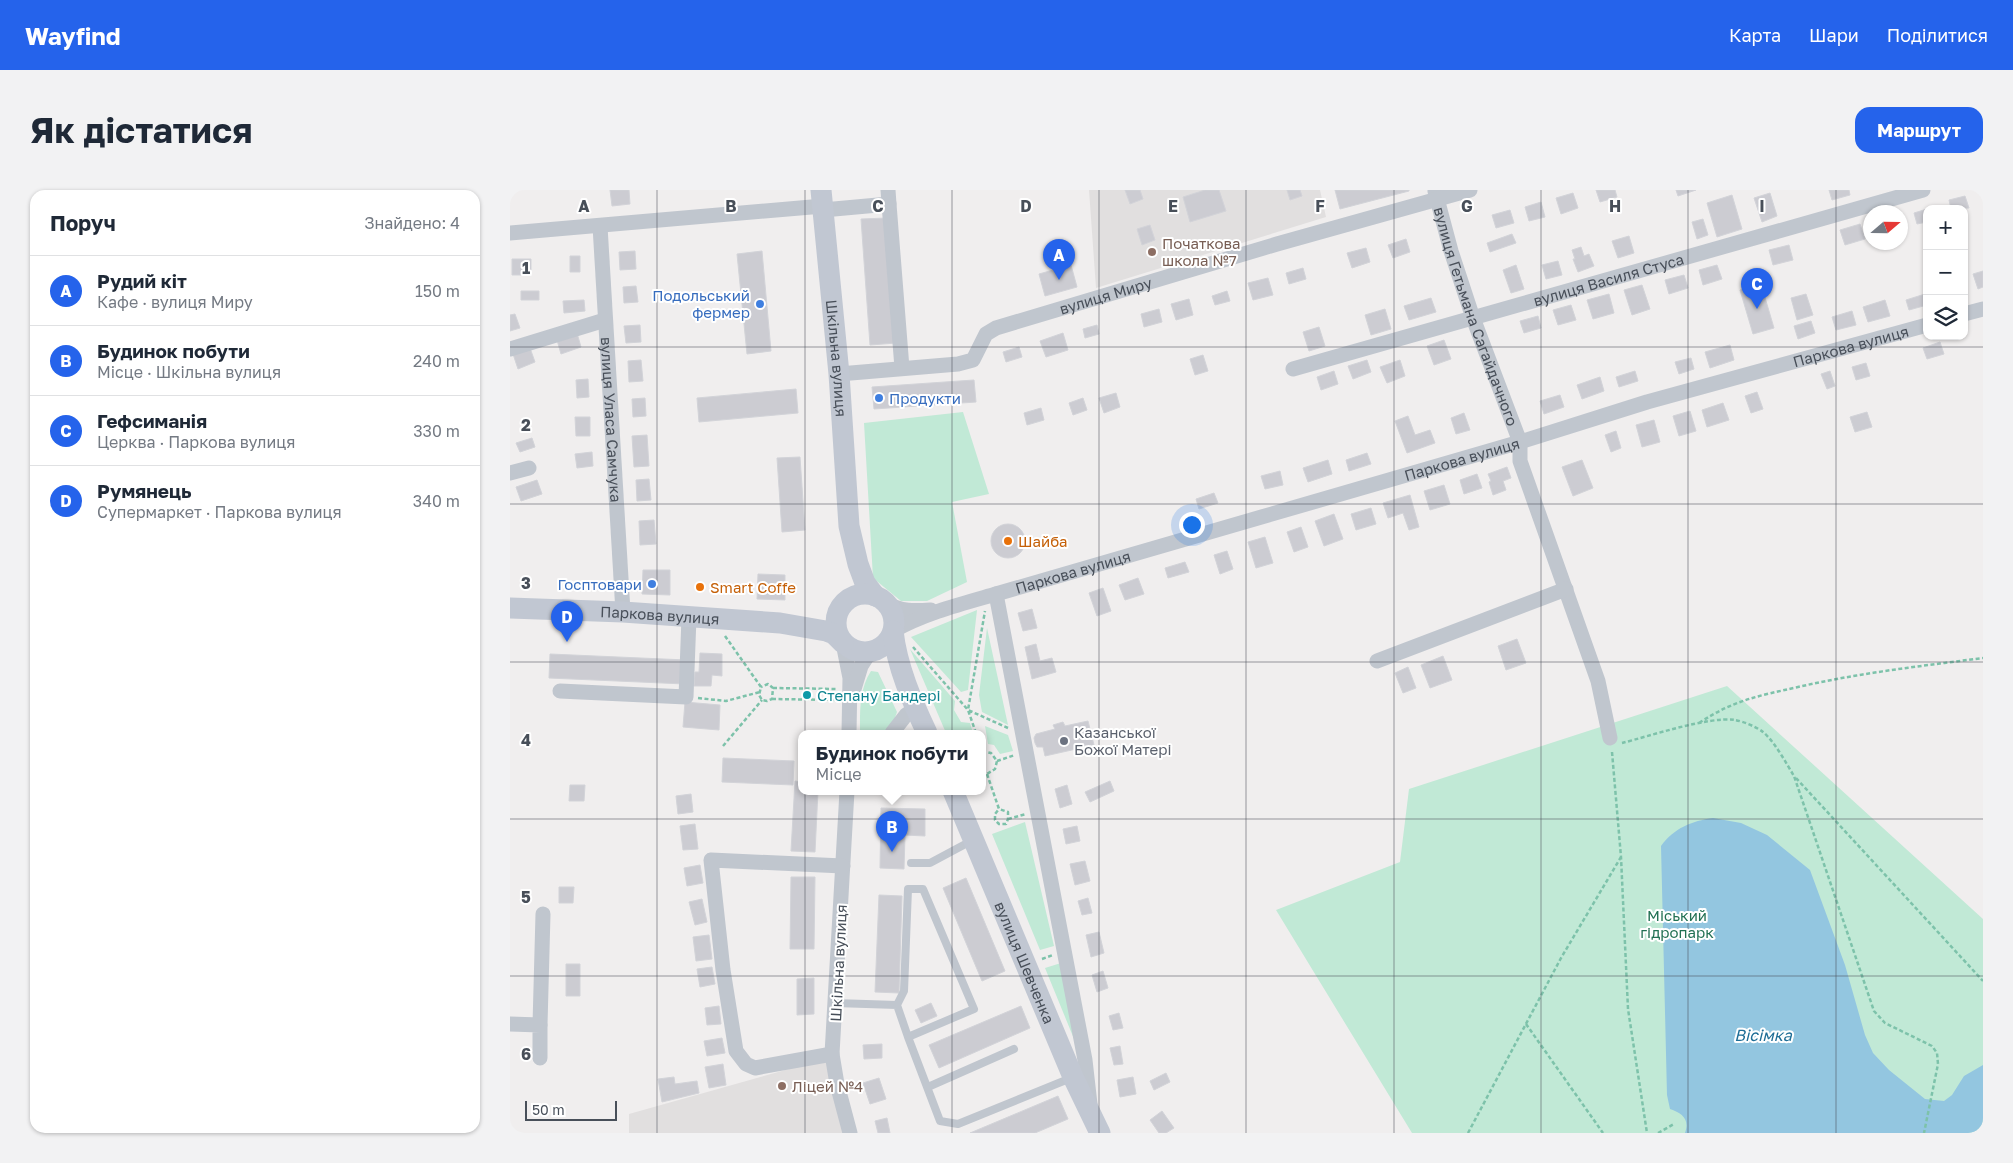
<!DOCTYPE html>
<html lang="uk">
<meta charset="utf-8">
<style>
body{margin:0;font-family:"Golos Text",sans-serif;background:#f2f2f3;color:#1f2937}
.controls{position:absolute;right:15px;top:15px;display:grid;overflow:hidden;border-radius:10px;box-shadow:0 1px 4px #0004}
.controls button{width:45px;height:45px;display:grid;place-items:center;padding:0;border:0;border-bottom:1px solid #e0e1e3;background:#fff;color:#1f2937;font:25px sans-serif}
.compass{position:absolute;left:1353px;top:15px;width:45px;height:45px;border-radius:50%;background:#fff;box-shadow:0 1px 4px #0004;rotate:70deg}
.scale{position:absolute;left:15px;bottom:12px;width:92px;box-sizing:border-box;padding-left:5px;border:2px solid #484f59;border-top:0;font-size:14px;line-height:18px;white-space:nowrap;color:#484f59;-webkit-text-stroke:4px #fff;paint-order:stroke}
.you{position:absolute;left:681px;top:334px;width:18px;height:18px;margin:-12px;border:4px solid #fff;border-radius:50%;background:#1a73e8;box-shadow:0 0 0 8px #1a73e833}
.badge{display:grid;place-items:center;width:32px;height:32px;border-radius:50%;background:#2563eb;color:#fff;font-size:16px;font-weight:700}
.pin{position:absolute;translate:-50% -41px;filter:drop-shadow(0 1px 2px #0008)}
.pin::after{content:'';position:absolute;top:26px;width:18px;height:15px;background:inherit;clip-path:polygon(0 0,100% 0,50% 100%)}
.popup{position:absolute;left:288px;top:540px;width:188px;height:65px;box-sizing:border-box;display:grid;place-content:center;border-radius:10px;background:#fff;filter:drop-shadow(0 1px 4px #0005);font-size:16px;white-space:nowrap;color:#747a83}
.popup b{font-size:19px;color:#1f2937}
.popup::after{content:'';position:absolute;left:50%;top:100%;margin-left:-10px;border:10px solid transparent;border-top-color:#fff}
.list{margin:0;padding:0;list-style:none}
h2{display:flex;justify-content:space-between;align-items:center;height:65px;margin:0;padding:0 20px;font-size:21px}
h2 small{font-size:16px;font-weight:400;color:#747a83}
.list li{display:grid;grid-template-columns:32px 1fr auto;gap:15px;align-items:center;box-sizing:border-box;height:70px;padding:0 20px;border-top:1px solid #e0e1e3}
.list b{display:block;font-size:19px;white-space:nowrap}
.list p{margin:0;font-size:16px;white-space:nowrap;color:#747a83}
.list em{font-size:16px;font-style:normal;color:#747a83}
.icon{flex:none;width:28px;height:28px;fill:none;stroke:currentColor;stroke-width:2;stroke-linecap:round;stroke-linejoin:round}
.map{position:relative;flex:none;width:1473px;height:943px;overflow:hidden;border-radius:15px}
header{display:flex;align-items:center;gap:30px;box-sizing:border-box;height:70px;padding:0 25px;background:#2563eb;color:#fff}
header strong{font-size:24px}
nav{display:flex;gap:28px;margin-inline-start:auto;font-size:18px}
.intro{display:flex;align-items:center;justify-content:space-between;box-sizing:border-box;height:120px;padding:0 30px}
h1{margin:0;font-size:35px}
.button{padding:12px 22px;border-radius:15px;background:#2563eb;color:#fff;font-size:18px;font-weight:700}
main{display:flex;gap:30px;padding:0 30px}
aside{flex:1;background:#fff;border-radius:15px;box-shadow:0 1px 4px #0004}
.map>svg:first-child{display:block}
.education{fill:#e1dfdf}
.green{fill:#c1e9d6}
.water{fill:#93c6e0}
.building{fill:#ccccd2;stroke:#d2d3d8}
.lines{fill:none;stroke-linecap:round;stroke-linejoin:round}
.path{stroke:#7dc2aa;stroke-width:2.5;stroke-dasharray:4 2.5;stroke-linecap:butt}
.lane{stroke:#c0c6ce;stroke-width:8}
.street{stroke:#c0c6ce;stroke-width:15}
.secondary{stroke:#c1c7d2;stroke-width:21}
.grid{fill:none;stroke:#484f59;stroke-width:1;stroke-opacity:0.55}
.education-dot{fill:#8d6e63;stroke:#fff;stroke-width:2}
.shop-dot{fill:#3f7fe0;stroke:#fff;stroke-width:2}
.food-dot{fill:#e8710a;stroke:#fff;stroke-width:2}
.culture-dot{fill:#0f9aa8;stroke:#fff;stroke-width:2}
.worship-dot{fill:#6b7280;stroke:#fff;stroke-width:2}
.labels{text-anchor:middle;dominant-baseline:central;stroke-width:4;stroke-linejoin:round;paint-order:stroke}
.education-label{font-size:15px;fill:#785e54;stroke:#fff;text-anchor:start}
.street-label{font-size:15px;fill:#484f59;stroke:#fff}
.shop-label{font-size:15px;fill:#366cbe;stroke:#fff;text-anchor:end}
.food-label{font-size:15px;fill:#c56008;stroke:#fff;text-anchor:start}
.culture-label{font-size:15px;fill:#0d838f;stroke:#fff;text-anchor:start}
.worship-label{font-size:15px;fill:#5b616d;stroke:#fff;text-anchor:start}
.park-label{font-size:15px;fill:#227154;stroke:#fff}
.water-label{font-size:16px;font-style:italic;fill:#1e6d96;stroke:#fff}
.grid-label{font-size:16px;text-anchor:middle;font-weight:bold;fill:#484f59;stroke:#fff;stroke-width:4;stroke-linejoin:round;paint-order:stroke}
</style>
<header>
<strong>Wayfind</strong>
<nav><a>Карта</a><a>Шари</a><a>Поділитися</a></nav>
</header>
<div class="intro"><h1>Як дістатися</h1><a class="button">Маршрут</a></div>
<main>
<aside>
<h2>Поруч<small>Знайдено: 4</small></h2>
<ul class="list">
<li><span class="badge">A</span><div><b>Рудий кіт</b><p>Кафе · вулиця Миру</p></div><em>150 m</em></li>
<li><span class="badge">B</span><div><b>Будинок побути</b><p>Місце · Шкільна вулиця</p></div><em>240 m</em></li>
<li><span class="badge">C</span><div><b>Гефсиманія</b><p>Церква · Паркова вулиця</p></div><em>330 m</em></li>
<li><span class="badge">D</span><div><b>Румянець</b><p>Супермаркет · Паркова вулиця</p></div><em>340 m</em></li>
</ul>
</aside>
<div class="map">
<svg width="1473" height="943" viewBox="0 0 1473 943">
<rect width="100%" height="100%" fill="#f0eeee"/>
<path class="education" d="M579 0H810L816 27 586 98Z
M318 868 339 943H119V924Z"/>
<path class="green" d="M453 222 479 304 442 312 457 392 417 411H391L363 388 354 233Z
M467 420 458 500 451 502 401 447Z
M477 438 498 535 472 522 469 505Z
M400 459 445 511 444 520 451 532 460 533 463 543H436Z
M361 481 368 482 387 522 382 536 376 543H350C350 522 349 499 361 481Z
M1217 496 1473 729V943H902L766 720 890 672 899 599Z
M475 536 498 545 503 561 490 564 484 555 478 554Z
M515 632 544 756 530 760 482 644Z
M551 773 571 866 535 778Z"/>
<path class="water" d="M1203 628 1231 633 1257 645 1300 680 1335 775 1355 845 1363 863 1379 880 1415 909 1434 911 1442 905 1454 886 1473 875V943H1175C1180 929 1172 923 1160 919L1157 905 1151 656C1164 638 1182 631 1203 628Z"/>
<path class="building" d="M100 0H119L120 14 102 16Z
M615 0H630L633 9 620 14Z
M695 0H709L716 21 680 32 673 7Z
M777 0H790L792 6 780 10Z
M825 0H899V1L830 19Z
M1086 0H1105L1107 7 1090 12Z
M1166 0H1186L1168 6Z
M1319 0H1339L1340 5 1322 10Z
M1063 3 1068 18 1051 24 1046 8Z
M1260 3 1267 26 1252 32 1244 8Z
M1222 5 1232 39 1207 47 1197 13Z
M1455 6 1459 18 1441 19 1439 10Z
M1031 12 1035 27 1019 31 1015 17Z
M1417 19V32L1407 34 1404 23Z
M1000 20 1004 33 986 38 982 25Z
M377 28 386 153 360 155 351 29Z
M1193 29 1198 45 1187 49 1182 32Z
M1350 34 1355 49 1335 55 1330 40Z
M640 35 645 50 632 55 627 39Z
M1002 44 1006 53 980 62 977 53Z
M1119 46 1124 63 1108 68 1102 51Z
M896 49 900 62 883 68 878 55Z
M1279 55 1283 70 1263 75 1259 60Z
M1071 57 1074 66 1079 64 1084 76 1068 82 1063 69H1065L1062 60Z
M856 58 860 72 842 78 837 63Z
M125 61 126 79 110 80 109 62Z
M252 61 261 161 237 164 227 64Z
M60 66H70V82H60Z
M2 69H21V85H2Z
M1048 71 1052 85 1036 89 1032 75Z
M561 75 567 97 535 106 529 84Z
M1006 75 1014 99 1001 103 993 80Z
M1207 75 1212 89 1193 95 1189 80Z
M793 78 796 89 779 94 776 83Z
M1473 81V97L1468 99 1463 84Z
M1174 85 1178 98 1159 104 1155 90Z
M758 88 763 105 743 110 738 93Z
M1251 94 1264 138 1243 144 1230 100Z
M1132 95 1140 119 1122 125 1114 100Z
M126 96 128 112 114 113 113 97Z
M11 101H29V110H11Z
M717 101 720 111 705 115 702 106Z
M1099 104 1104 123 1083 129 1077 110Z
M1296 104 1303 125 1287 130 1281 108Z
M1415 104 1417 115 1399 120 1396 110Z
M921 108 926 122 899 130 894 116Z
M679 109 683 125 666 130 661 114Z
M74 110 75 121 54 123 53 111Z
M1375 110 1380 126 1358 132 1353 117Z
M1061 115 1066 130 1048 135 1043 120Z
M649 119 652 132 634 137 631 124Z
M875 119 881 139 861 145 855 125Z
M1342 121 1346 135 1326 140 1322 127Z
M5 124 10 138 0 141V125Z
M1028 126 1031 138 1014 143 1010 131Z
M1301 131 1305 143 1288 149 1284 136Z
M130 135 131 152 116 153 114 136Z
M587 135 589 144 575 148 573 139Z
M809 137 815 156 799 161 793 142Z
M67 143 71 157 51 164 47 150Z
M553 143 558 160 536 167 530 151Z
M934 150 941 169 924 175 917 156Z
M1430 152 1434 164 1417 169 1413 158Z
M1220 155 1224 170 1200 178 1195 162Z
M509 157 512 167 496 172 493 162Z
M20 158 25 172 8 179 3 164Z
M693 165 698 181 685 185 680 169Z
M1181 168 1184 179 1169 184 1165 172Z
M131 170 133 191 119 192 118 171Z
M857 170 861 182 843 189 838 176Z
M890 170 895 186 877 193 870 177Z
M1356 173 1360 186 1346 190 1342 177Z
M824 181 828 194 811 200 807 187Z
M1125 181 1128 191 1109 197 1106 187Z
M1320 181 1325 196 1317 199 1311 184Z
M1090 187 1094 201 1072 209 1067 195Z
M78 189 79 207 67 208 66 190Z
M464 190 466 212 364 219 362 197Z
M286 199 288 223 189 232 187 208Z
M1247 202 1253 219 1241 223 1235 206Z
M606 203 610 217 594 223 589 208Z
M1050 205 1054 217 1034 224 1030 211Z
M135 208 136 226 123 227 122 209Z
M573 208 577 220 563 225 559 213Z
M1213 213 1219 230 1197 237 1192 220Z
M531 218 534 230 517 235 514 223Z
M1180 221 1186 241 1169 246 1163 226Z
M1357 222 1362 237 1345 242 1340 227Z
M954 223 960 240 946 244 941 228Z
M898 226 905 245 920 240 925 253 897 263 885 231Z
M65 227H80V246H66Z
M1144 230 1150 252 1132 257 1126 235Z
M1106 241 1111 258 1101 262 1095 245Z
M137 245 139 276 124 277 122 246Z
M22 248 25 257 10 262 6 253Z
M82 262 83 276 67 278 65 264Z
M857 263 861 274 839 281 836 270Z
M290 267 295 340 272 342 267 268Z
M818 270 822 284 798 292 793 278Z
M1072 270 1083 298 1063 306 1052 277Z
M997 277 1001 288 993 291 996 300 983 305 979 292 981 291 978 284Z
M770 281 773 295 755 299 751 286Z
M967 284 972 298 954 304 950 290Z
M139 289 141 310 127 311 126 290Z
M27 290 32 304 11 311 6 297Z
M934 295 940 314 920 320 914 301Z
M704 303 708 313 689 319 686 309Z
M900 305 909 337 899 340 893 323 878 328 873 313Z
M861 318 866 334 846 340 841 324Z
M824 324 833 349 814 356 805 331Z
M144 330 146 354 130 355 129 331Z
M481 351a17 17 0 1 1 34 0a17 17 0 1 1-34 0Z
M791 337 798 357 784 362 777 342Z
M755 347 763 373 746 378 738 352Z
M717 361 723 379 710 384 704 365Z
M675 372 679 382 658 388 655 378Z
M133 380H160V405L132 404Z
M248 384 275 385V410L247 409Z
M628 388 634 404 615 410 609 395Z
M593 398 601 421 587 426 579 403Z
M522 419 527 438 513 441 508 423Z
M1007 449 1016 473 996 480 988 456Z
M526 454 530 471 542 468 546 482 522 489 515 457Z
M190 463 212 464V486L202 485 201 496H184L185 482H189Z
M40 464 176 470 175 494 39 488Z
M933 466 942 490 920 498 911 475Z
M898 477 906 498 893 503 885 483Z
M175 512 210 515 209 540 173 537Z
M578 531 584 555 535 566 533 557H527L525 553 524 548 526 544 545 539 543 535 553 532 555 536Z
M213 568 284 571 283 595 212 592Z
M285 591 292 592V601H308L305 662 281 661Z
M600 591 604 601 580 612 575 602Z
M60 595H75L74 611H59Z
M557 595 562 614 550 618 545 599Z
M181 604 183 622 168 624 166 606Z
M371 618 415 619V646L395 645 394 679 370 678Z
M185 634 188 659 173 660 170 636Z
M567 636 570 651 556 654 553 639Z
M575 671 580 691 565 695 560 674Z
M190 675 193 693 177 696 174 678Z
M281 687H305L304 759H280Z
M456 688 495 781 472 791 433 698Z
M49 697H64L63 713H49Z
M369 705 392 706 389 803 365 802Z
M578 708 582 723 572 725 568 711Z
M192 709 197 732 185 735 179 712Z
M589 742 594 763 581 767 576 745Z
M199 745 202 769 186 771 183 747Z
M56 774H70V806H56Z
M202 777 205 794 190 797 187 779Z
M593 781 598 798 587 802 582 785Z
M304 788V824L287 825V789Z
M421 813 427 826 411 833 405 820Z
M209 816 211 834 197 835 195 818Z
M511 816 520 838 429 878 419 855Z
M609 823 613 838 603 840 599 826Z
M212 848 215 863 197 866 194 851Z
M372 854V868L354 869 353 855Z
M610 856 613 874 604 875 600 858Z
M213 874 216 895 199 898 195 877Z
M656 883 660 892 644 900 640 891Z
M164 887 165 894 187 891 189 903 152 912 148 889Z
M623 887 626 904 610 907 607 890Z
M369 888 376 909 360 914 353 893Z
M548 906 558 929 525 943H460Z
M652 921 664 938 656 943H649L640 930Z
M377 928 380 943H368L365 931Z"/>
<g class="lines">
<path class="path" d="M215 446 251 497 249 505 252 510 257 511 262 509 263 498 258 494 251 497
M403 457 458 520 498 538
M263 498 326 499
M188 508 216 511 250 502
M262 509 326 510
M1189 533C1224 510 1248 506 1288 497 1349 483 1411 476 1473 468
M466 543 458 520 475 421
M1112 553C1140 546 1199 526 1225 530 1232 531 1247 537 1253 542 1265 552 1276 573 1284 586L1364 821 1375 833 1422 856 1427 863 1428 874 1414 943
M213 556 252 510
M472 561 481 563 487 571 485 579 477 584 472 582
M1102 562 1111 667 1118 819 1137 943
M487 571 505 565
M477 584 489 619 485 624V630L489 634H496L498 629V622L489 619
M1286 588 1473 791
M498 629 516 624
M532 769 543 765
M1016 834 1093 943
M958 943 1051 768 1111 667
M1148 943 1164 934"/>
<path class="lane" d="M401 673H420L463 650
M325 813 387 815
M398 847 387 815 394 801 398 699H413L464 819 398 847 430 931 448 934 561 888
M418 897 504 859"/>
<g class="street">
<path id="s1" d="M925 1 941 61 963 128 1010 252V271L1088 491 1100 548"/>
<path d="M379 14 392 178"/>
<path d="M313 20 379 14 378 0"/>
<path id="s2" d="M90 36 113 422"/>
<path d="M0 43 313 16"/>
<path d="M1454 124 1473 119"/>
<path d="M0 159 95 130"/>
<path id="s3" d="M783 179 1413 0"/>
<path id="s4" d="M329 184 448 174 463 170 476 144 486 138 767 54 960 0"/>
<path d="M0 283 19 278"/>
<path id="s5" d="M486 404 1010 252 1137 212 1417 135"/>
<path d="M376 413C391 422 405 421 421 420"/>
<path d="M383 441C415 423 451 414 486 404L575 870 580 914"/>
<path d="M333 453 340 488 339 543"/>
<path d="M867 471 1056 399"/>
<path d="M344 499 351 476 360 462"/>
<path d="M50 501 176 507 179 427"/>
<path d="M382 543 396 525 405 519"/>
<path d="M337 601 322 864 327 894 340 943"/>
<path d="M0 834 30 835V868"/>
<path d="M30 835 33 724"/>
<path d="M322 864 245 878 236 874 226 861 213 780 201 670 333 676"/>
</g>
<g class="secondary">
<path id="s6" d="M311 0 329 184 339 336 348 374 355 393 365 406"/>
<circle cx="355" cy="433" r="29"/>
<path id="s7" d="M0 418 113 422 270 433 316 441 324 444 333 453"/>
<path d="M383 441C387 477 402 511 417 543"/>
<path id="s8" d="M443 601 563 887 590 943"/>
</g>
</g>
<path class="grid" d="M147 0V943M295 0V943M442 0V943M589 0V943M736 0V943M884 0V943M1031 0V943M1178 0V943M1326 0V943M0 157H1473M0 314H1473M0 472H1473M0 629H1473M0 786H1473"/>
<g class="education-dot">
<circle cx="642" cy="62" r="5"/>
<circle cx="272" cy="896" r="5"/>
</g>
<g class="shop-dot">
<circle cx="250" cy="114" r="5"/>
<circle cx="369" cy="208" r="5"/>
<circle cx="142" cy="394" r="5"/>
</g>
<g class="food-dot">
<circle cx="498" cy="351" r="5"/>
<circle cx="190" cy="397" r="5"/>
</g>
<circle class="culture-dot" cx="297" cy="505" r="5"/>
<circle class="worship-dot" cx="554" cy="551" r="5"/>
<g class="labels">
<g class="education-label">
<text x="652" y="53">Початкова<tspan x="652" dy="17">школа №7</tspan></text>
<text x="282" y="896">Ліцей №4</text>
</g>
<g class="street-label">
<text stroke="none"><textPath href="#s3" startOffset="328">вулиця Василя Стуса</textPath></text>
<text stroke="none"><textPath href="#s4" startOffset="290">вулиця Миру</textPath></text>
<text stroke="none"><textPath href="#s1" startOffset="132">вулиця Гетьмана Сагайдачного</textPath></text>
<text stroke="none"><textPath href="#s5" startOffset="890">Паркова вулиця</textPath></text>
<text stroke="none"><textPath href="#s6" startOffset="169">Шкільна вулиця</textPath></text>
<text stroke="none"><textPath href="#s2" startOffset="194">вулиця Уласа Самчука</textPath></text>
<text stroke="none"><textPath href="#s5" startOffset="485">Паркова вулиця</textPath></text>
<text stroke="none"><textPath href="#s5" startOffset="80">Паркова вулиця</textPath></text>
<text stroke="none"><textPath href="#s7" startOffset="150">Паркова вулиця</textPath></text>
<text stroke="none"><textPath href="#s8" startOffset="186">вулиця Шевченка</textPath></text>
<text transform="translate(328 773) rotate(-87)">Шкільна вулиця</text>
</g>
<g class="shop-label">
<text x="240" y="105">Подольський<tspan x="240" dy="17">фермер</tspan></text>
<text x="379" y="208" text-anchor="start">Продукти</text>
<text x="132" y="394">Госптовари</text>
</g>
<g class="food-label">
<text x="508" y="351">Шайба</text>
<text x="200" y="397">Smart Coffe</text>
</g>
<g class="culture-label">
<text x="307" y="505">Степану Бандері</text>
</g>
<g class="worship-label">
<text x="564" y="542">Казанської<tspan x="564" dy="17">Божої Матері</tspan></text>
</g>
<g class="park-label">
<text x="1167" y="725">Міський<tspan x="1167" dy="17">гідропарк</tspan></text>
</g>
<g class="water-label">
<text x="1253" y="845">Вісімка</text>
</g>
</g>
<g class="grid-label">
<text x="74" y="22">A</text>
<text x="221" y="22">B</text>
<text x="368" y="22">C</text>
<text x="516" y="22">D</text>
<text x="663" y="22">E</text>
<text x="810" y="22">F</text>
<text x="957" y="22">G</text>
<text x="1105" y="22">H</text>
<text x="1252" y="22">I</text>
<text x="16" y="84">1</text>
<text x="16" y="241">2</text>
<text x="16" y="399">3</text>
<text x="16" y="556">4</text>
<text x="16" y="713">5</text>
<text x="16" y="870">6</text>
</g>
</svg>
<div class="controls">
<button>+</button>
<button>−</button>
<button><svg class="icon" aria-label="layers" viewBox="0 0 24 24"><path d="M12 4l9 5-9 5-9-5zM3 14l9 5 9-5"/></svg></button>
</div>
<svg class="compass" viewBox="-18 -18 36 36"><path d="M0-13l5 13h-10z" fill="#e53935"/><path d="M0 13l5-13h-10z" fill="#747a83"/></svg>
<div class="scale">50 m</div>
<div class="you"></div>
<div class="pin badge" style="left:549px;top:90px">A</div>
<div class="pin badge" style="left:382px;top:662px">B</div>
<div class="popup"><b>Будинок побути</b>Місце</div>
<div class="pin badge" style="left:1247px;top:119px">C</div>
<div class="pin badge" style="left:57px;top:452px">D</div>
</div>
</main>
